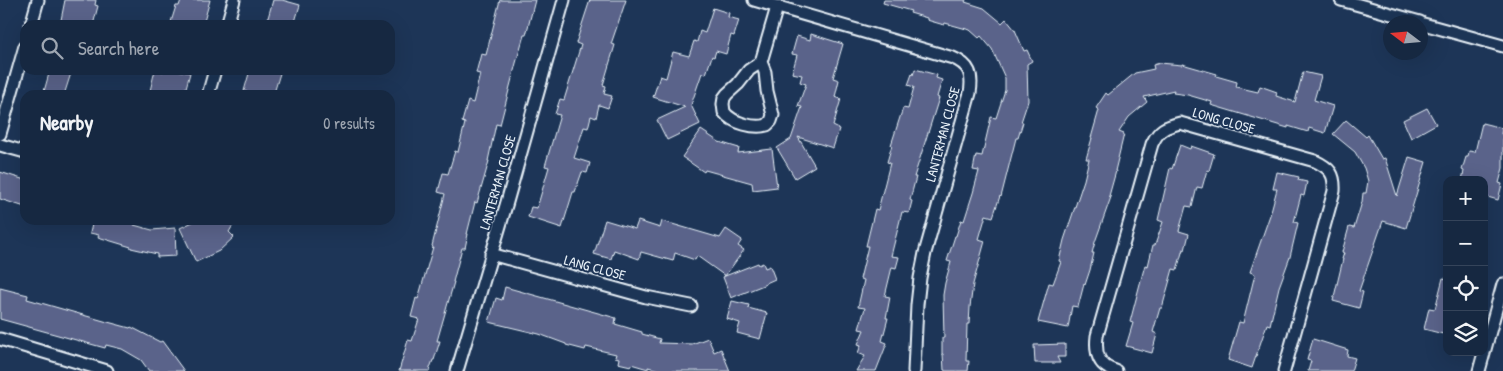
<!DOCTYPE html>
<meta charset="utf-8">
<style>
body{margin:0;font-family:"Patrick Hand",sans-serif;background:#23344c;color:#f1f3f6}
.controls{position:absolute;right:15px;bottom:15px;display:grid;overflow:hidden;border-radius:10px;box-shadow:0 5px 20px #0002}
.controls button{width:45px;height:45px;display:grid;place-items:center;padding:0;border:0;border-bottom:1px solid #35445a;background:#162841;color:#f1f3f6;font:25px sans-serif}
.compass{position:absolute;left:1383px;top:15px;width:45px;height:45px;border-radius:50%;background:#162841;box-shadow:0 5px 20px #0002;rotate:286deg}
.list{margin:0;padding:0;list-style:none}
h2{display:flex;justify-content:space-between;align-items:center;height:65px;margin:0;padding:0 20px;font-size:21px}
h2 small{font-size:16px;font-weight:400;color:#9ea6b1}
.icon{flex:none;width:28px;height:28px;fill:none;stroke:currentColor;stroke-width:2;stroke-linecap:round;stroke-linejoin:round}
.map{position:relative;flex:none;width:1503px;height:371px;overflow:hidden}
.search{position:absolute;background:#162841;box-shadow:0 5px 20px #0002;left:20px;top:20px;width:375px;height:55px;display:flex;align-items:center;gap:12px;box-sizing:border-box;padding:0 18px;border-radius:15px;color:#9ea6b1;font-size:19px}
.panel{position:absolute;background:#162841;box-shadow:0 5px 20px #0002;left:20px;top:90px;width:375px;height:135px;border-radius:15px}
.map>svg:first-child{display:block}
.building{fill:#5a638a;stroke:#e8f1f8}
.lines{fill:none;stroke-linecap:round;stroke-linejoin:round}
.street-casing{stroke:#e8f1f8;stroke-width:15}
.street{stroke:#1d3557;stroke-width:11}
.labels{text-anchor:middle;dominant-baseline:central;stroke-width:4;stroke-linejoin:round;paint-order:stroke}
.street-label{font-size:14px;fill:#e8f1f8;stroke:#1d3557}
</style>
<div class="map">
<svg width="1503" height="371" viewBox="0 0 1503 371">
<rect width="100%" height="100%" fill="#1d3557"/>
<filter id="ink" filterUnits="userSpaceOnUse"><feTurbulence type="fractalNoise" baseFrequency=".02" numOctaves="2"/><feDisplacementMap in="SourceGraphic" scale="10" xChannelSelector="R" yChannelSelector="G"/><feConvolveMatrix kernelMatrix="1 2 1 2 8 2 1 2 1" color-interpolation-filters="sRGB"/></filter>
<g filter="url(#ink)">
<path class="building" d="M65 0H96L95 5 98 6 93 25H60Z
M181 0H210L203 25H183L171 22 176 6H179Z
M273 0H282L300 5 294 25H266Z
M500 0H535L526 35H524L516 63 500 125 496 124 488 161H489L477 203 475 202 467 234H468L465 248H462L453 282H454L437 341H440L434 360H433L429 371H399L408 340 412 341 419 319 411 317 416 298 418 299 433 247 432 246 445 194 438 192 443 173 448 174 455 151 458 152 465 123 462 122 468 101 473 103 480 74 476 73 481 54 486 55Z
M590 0H626L611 44 615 45 603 85 606 86 604 94 612 96 608 108 599 105 596 118 591 116 588 128 584 127 574 158 590 163 587 173 582 172 575 192H573L562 228 528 217 531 207 537 208 549 167 545 166 560 115 555 114 560 99 564 100 581 45 576 43Z
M884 0H966L965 2 984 8 1002 23 1006 19 1015 30 1024 51 1027 50 1032 61 1027 64 1028 101 1021 122H1023L1018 138H1016L1001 197 1000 196 993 217 986 215 979 239 985 241 973 284 970 307 969 324H967L966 361H969L968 371H946L944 370 943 354H942V338H944L943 295 945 283 951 262 947 261 955 236H956L961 220 964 221 973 193 979 171 973 170 976 155 982 156 991 117 996 118 1005 90V78L992 49 981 36 979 38 970 30 945 23 944 25 927 20V18L910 13 911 11 883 3Z
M713 8 729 13 728 17 739 20 734 36 731 35 726 54 716 51 714 57 712 56 706 74 702 73 691 105 700 124 667 140 657 120 685 107 653 97 660 76 666 78 673 52 689 56 694 41 697 42 700 31 705 33Z
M811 34 843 44 833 78 839 80 835 97 841 99 833 126 839 129 833 148 798 137 815 166 795 178 777 148 791 139 802 107 798 106 806 84 800 82 802 75 792 73 797 55 792 54 797 36 810 40Z
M1160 63 1182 65V64L1217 74 1216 76 1237 82 1236 87 1258 92 1260 86 1277 92 1276 96 1295 102 1303 72 1321 76 1314 100 1333 106 1325 133 1309 128 1308 132 1288 126V128L1211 105 1212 102 1188 95 1173 93 1174 90 1144 97 1147 102 1129 117 1119 132 1124 134 1115 171H1116L1109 196 1111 197 1095 242 1092 253H1094L1090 270 1085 285 1084 284 1078 307 1072 306 1068 328 1038 322 1049 283 1053 284 1061 262 1059 261 1064 240 1084 180 1089 159H1086L1092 138H1091L1099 110 1096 108 1106 93 1108 95 1135 73 1154 69 1153 65Z
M915 69 937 75 936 78 942 80 937 97 939 98 914 177H916L910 200 912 201 909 213 902 212 891 256 899 257 896 268 892 267 885 296 890 297 886 318H888L882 341 887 343 876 371H856L865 356 858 353 861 345 858 344 864 330 859 329 865 308 858 307 864 280 860 279 868 246H866L875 209 878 210 890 163 887 162 892 145H891L903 108 908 109 914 87 908 85 912 74 913 75Z
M50 70H72L64 95H43Z
M155 70 163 72 164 70H177L190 73 184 95H149Z
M250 70H281L274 93 270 92V95H257L244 91Z
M1427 108 1436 124 1411 138 1403 120Z
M1346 120 1366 137 1368 135 1382 159 1385 158 1397 196 1409 157 1426 162 1406 228 1383 221 1359 291 1363 292 1359 308 1333 301 1343 259H1342L1344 253 1342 252 1349 227 1354 228 1362 202 1363 193H1366L1368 181 1364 168 1355 152 1333 134Z
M1482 123 1502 128 1501 134H1503V168L1499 183 1502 184 1498 200 1484 196V180H1462L1464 171 1462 170 1466 157H1468L1469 151 1475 152Z
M701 130 719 142 739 148 738 153 772 149 777 187 753 190 752 183 705 170 704 172 682 157Z
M1180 145 1190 149 1191 146 1214 154 1209 171 1207 170 1202 188 1197 187 1192 207 1186 206 1179 231 1189 234 1185 250 1183 249 1177 270 1173 269 1162 308H1160L1153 332 1157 334 1152 353 1126 346 1133 323 1130 322 1142 276 1145 265 1148 266 1153 245H1155L1163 222 1158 220 1170 168 1172 169Z
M0 172 25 180V207L0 199Z
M1277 172 1299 177 1298 180 1307 182 1304 196 1301 195 1294 222 1298 223 1290 257 1279 287 1270 325 1267 324 1252 368 1228 360 1239 322 1243 323 1255 274 1250 272 1270 215 1277 189H1273Z
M93 220H128L135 222 134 225 152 230 175 228 176 256 157 257V254L131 248V247L98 237 99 235 90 233Z
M197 220H236L229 232 234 237 219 251 196 262 180 228Z
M605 220 635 229 638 221 660 228 662 221 720 238 726 229 742 240 738 246 744 250 725 276 758 263 759 265 763 263 765 268 770 266 775 279 766 283V284L731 298 723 277 725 276 697 256 695 260 675 253 673 261 641 252 639 259 614 250 611 259 594 254Z
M1443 278 1447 279V335L1424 329 1429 308 1435 309Z
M505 287 616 318 615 324 642 332V334L660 339 659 343 692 344 708 338 714 352 721 349 730 371H663L648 367V369L631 364V366L618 363 619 358 615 357 616 354 586 347 585 350 566 345V344L539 334 489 322 496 298 502 300Z
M0 288 28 295 27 299 104 321 130 328 131 327 160 342 162 341 184 371H149L141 360 122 349 106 345 105 348 0 319Z
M732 301 749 305 748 308 767 313 760 339 737 333 740 323 727 319Z
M1313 339 1348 350 1347 356 1355 358 1351 371H1308L1311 361 1307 360Z
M1065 344V357H1057L1060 363H1035L1034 345Z"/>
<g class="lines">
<defs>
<path id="street" d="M754 0 953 58C970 65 973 75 970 93L925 253 920 278 917 305 914 371
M1341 0 1420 22
M1420 23 1503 46
M31 25 38 0
M227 25 234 0
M761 62 765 72 767 91 773 115 771 121 767 125C755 129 732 123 724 112L723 104 724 98 727 94 738 84 749 70 761 62 777 7
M208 95 215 70
M0 134 25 46
M0 145 25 152
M491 254 646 297 691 306
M0 339 107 371
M457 371 507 202 564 0
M1116 371C1098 367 1095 353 1097 336L1152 144C1159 129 1165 127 1180 123L1315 161C1330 168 1335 174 1334 191L1284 371
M1479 371 1503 284"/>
</defs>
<use href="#street" class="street-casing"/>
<use href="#street" class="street"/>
</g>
</g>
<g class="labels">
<g class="street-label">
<text transform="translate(1224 120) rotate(16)">LONG CLOSE</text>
<text transform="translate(942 134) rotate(-75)">LANTERMAN CLOSE</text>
<text transform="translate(497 182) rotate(-74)">LANTERMAN CLOSE</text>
<text transform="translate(595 267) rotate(15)">LANG CLOSE</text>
</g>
</g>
</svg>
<div class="controls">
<button>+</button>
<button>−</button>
<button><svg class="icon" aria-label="locate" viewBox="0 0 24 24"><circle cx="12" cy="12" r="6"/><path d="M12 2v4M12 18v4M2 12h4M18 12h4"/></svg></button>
<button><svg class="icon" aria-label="layers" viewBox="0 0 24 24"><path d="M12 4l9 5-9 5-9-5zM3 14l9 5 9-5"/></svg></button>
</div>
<svg class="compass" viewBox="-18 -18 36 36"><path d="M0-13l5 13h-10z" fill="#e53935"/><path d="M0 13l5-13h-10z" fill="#9ea6b1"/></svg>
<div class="search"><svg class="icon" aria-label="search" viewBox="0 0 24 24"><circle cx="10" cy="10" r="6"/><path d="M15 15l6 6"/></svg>Search here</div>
<section class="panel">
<h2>Nearby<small>0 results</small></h2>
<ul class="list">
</ul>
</section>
</div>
